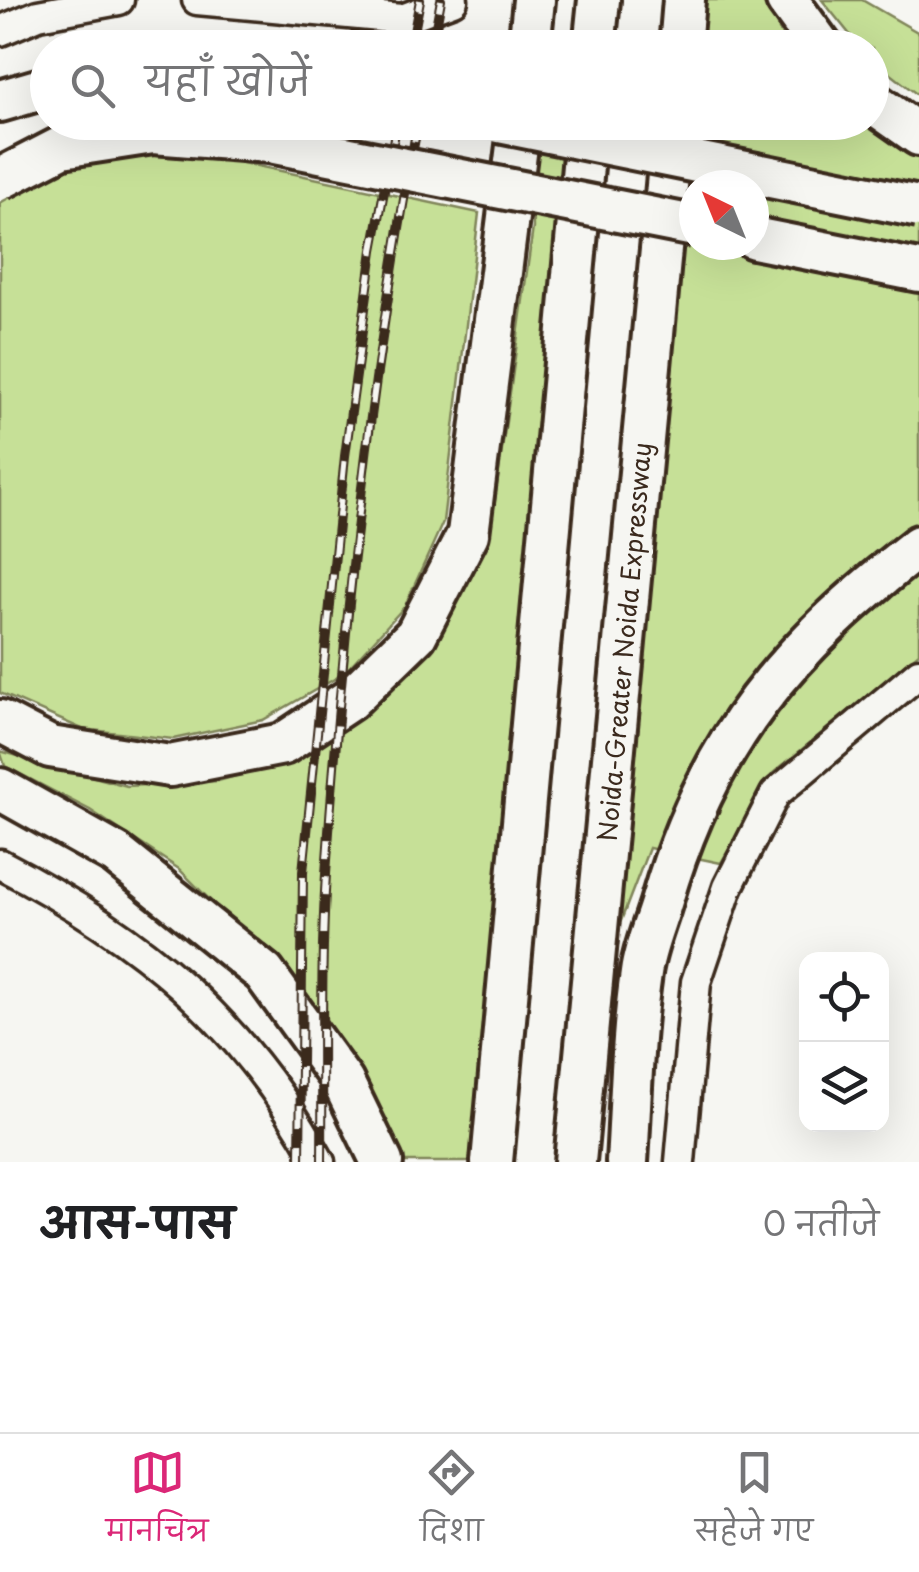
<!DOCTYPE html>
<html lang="hi">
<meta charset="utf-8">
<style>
body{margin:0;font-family:"Playpen Sans","Playpen Sans Deva",sans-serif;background:#f6f6f6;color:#202124}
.controls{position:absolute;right:30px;bottom:30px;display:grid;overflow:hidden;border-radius:20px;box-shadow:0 10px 40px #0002}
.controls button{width:90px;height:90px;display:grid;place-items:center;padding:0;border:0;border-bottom:2px solid #e0e0e0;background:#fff;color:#202124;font:50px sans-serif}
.compass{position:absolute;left:679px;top:170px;width:90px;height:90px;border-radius:50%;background:#fff;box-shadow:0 10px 40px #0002;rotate:317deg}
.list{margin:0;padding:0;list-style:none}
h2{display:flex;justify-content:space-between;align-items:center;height:130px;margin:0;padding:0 40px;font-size:42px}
h2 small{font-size:32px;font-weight:400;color:#757577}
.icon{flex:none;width:55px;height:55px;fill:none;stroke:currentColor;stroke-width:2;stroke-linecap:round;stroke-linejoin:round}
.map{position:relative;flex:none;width:919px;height:1162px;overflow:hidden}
.search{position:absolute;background:#fff;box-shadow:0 10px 40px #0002;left:30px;right:30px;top:30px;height:110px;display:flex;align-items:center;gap:25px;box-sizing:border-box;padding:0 35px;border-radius:55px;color:#757577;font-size:38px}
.sheet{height:270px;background:#fff}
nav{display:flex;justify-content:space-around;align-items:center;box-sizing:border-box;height:140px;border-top:2px solid #e0e0e0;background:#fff;font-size:28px;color:#757577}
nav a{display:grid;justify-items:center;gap:5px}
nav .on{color:#db2777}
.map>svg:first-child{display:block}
.green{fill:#c6e097;stroke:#80855a;stroke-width:2.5;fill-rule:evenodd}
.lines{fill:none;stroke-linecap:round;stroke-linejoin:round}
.minor-casing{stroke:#3b2a1e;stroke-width:35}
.highway-casing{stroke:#3b2a1e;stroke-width:48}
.minor{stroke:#f6f6f2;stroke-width:28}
.highway{stroke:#f6f6f2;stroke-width:40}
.rail-casing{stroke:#3b2a1e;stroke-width:10}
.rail{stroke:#f6f6f2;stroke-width:6;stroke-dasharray:19;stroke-linecap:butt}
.highway-bridge-casing{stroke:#3b2a1e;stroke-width:48;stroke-linecap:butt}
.highway-bridge{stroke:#f6f6f2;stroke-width:40}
.labels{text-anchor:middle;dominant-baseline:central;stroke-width:8;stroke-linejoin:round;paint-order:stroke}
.street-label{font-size:25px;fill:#3b2a1e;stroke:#f6f6f2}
</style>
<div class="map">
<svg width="919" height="1162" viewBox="0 0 919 1162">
<rect width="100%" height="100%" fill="#f6f6f2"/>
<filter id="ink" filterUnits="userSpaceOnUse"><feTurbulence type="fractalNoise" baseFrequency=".01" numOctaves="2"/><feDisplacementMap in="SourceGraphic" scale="20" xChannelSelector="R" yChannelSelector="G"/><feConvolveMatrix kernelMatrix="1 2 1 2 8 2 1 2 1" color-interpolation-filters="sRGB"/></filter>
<g filter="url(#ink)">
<path class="green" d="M698 0H764L788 47 694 48Z
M822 0H862L919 33V96L872 59V48L860 47Z
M530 123H563L560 230 481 1162H398L290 980 179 869 90 810 5 766 0 751 127 786 218 781 296 759 380 701 451 612 494 507 533 228Z
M687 123H866L919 157V653L773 773 721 863 649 848 614 939ZM694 185H754V245H694Z
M146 152 238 162 479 213 443 522 405 606 343 674 263 720 173 739 82 729 0 693V203L56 171Z"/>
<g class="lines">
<defs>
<path id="minor" d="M197 0 402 19 453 0
M0 31 38 15 119 0
M0 864C141 937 243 1021 320 1162
M680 1162 696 982 728 887 775 794 919 673"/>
<path id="highway" d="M787 0 822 48
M529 48 534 0
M594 48 599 0
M680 48 684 0
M0 101 48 87
M872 102 919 135
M754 238 919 271
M0 721 50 747 170 766 283 744 349 700 416 635 468 534 520 122
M0 789 116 854 264 973 343 1082 382 1162
M492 1162 587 122
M575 1162 673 122
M627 1162C631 1099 632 1035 641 973 644 949 655 924 662 900 709 738 788 648 919 546"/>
</defs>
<use href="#minor" class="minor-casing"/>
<use href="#highway" class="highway-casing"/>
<use href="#minor" class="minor"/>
<use href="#highway" class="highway"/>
<defs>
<path id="rail" d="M411 48 420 0
M432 48 441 0
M300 1162 303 872 345 456 373 250 397 122
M322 1162C323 1066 320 970 326 874 343 622 371 370 418 122"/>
</defs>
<use href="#rail" class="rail-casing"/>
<use href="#rail" class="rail"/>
<defs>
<path id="highway-bridge" d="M499 122 919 207
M0 179 62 147 153 133 269 142 694 226"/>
</defs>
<use href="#highway-bridge" class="highway-bridge-casing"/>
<use href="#highway-bridge" class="highway-bridge"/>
</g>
</g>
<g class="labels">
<g class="street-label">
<text transform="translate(624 642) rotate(-85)">Noida-Greater Noida Expressway</text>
</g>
</g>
</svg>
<div class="controls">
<button><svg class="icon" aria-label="locate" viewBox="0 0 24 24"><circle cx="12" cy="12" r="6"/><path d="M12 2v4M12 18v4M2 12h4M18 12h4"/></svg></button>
<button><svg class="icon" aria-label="layers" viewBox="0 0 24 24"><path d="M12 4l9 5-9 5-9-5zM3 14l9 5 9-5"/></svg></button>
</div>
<svg class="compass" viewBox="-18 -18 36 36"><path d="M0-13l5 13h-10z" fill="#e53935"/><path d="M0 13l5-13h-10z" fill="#757577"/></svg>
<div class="search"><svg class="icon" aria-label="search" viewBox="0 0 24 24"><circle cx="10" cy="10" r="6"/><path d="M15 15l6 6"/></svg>यहाँ खोजें</div>
</div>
<section class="sheet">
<h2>आस-पास<small>0 नतीजे</small></h2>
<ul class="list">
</ul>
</section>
<nav>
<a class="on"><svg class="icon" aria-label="map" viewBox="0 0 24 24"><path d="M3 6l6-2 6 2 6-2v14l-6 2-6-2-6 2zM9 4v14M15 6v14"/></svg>मानचित्र</a>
<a><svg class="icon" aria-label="directions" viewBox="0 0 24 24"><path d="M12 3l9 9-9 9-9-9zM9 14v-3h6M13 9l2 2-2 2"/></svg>दिशा</a>
<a><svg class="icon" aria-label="saved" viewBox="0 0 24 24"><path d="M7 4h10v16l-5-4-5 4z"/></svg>सहेजे गए</a>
</nav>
